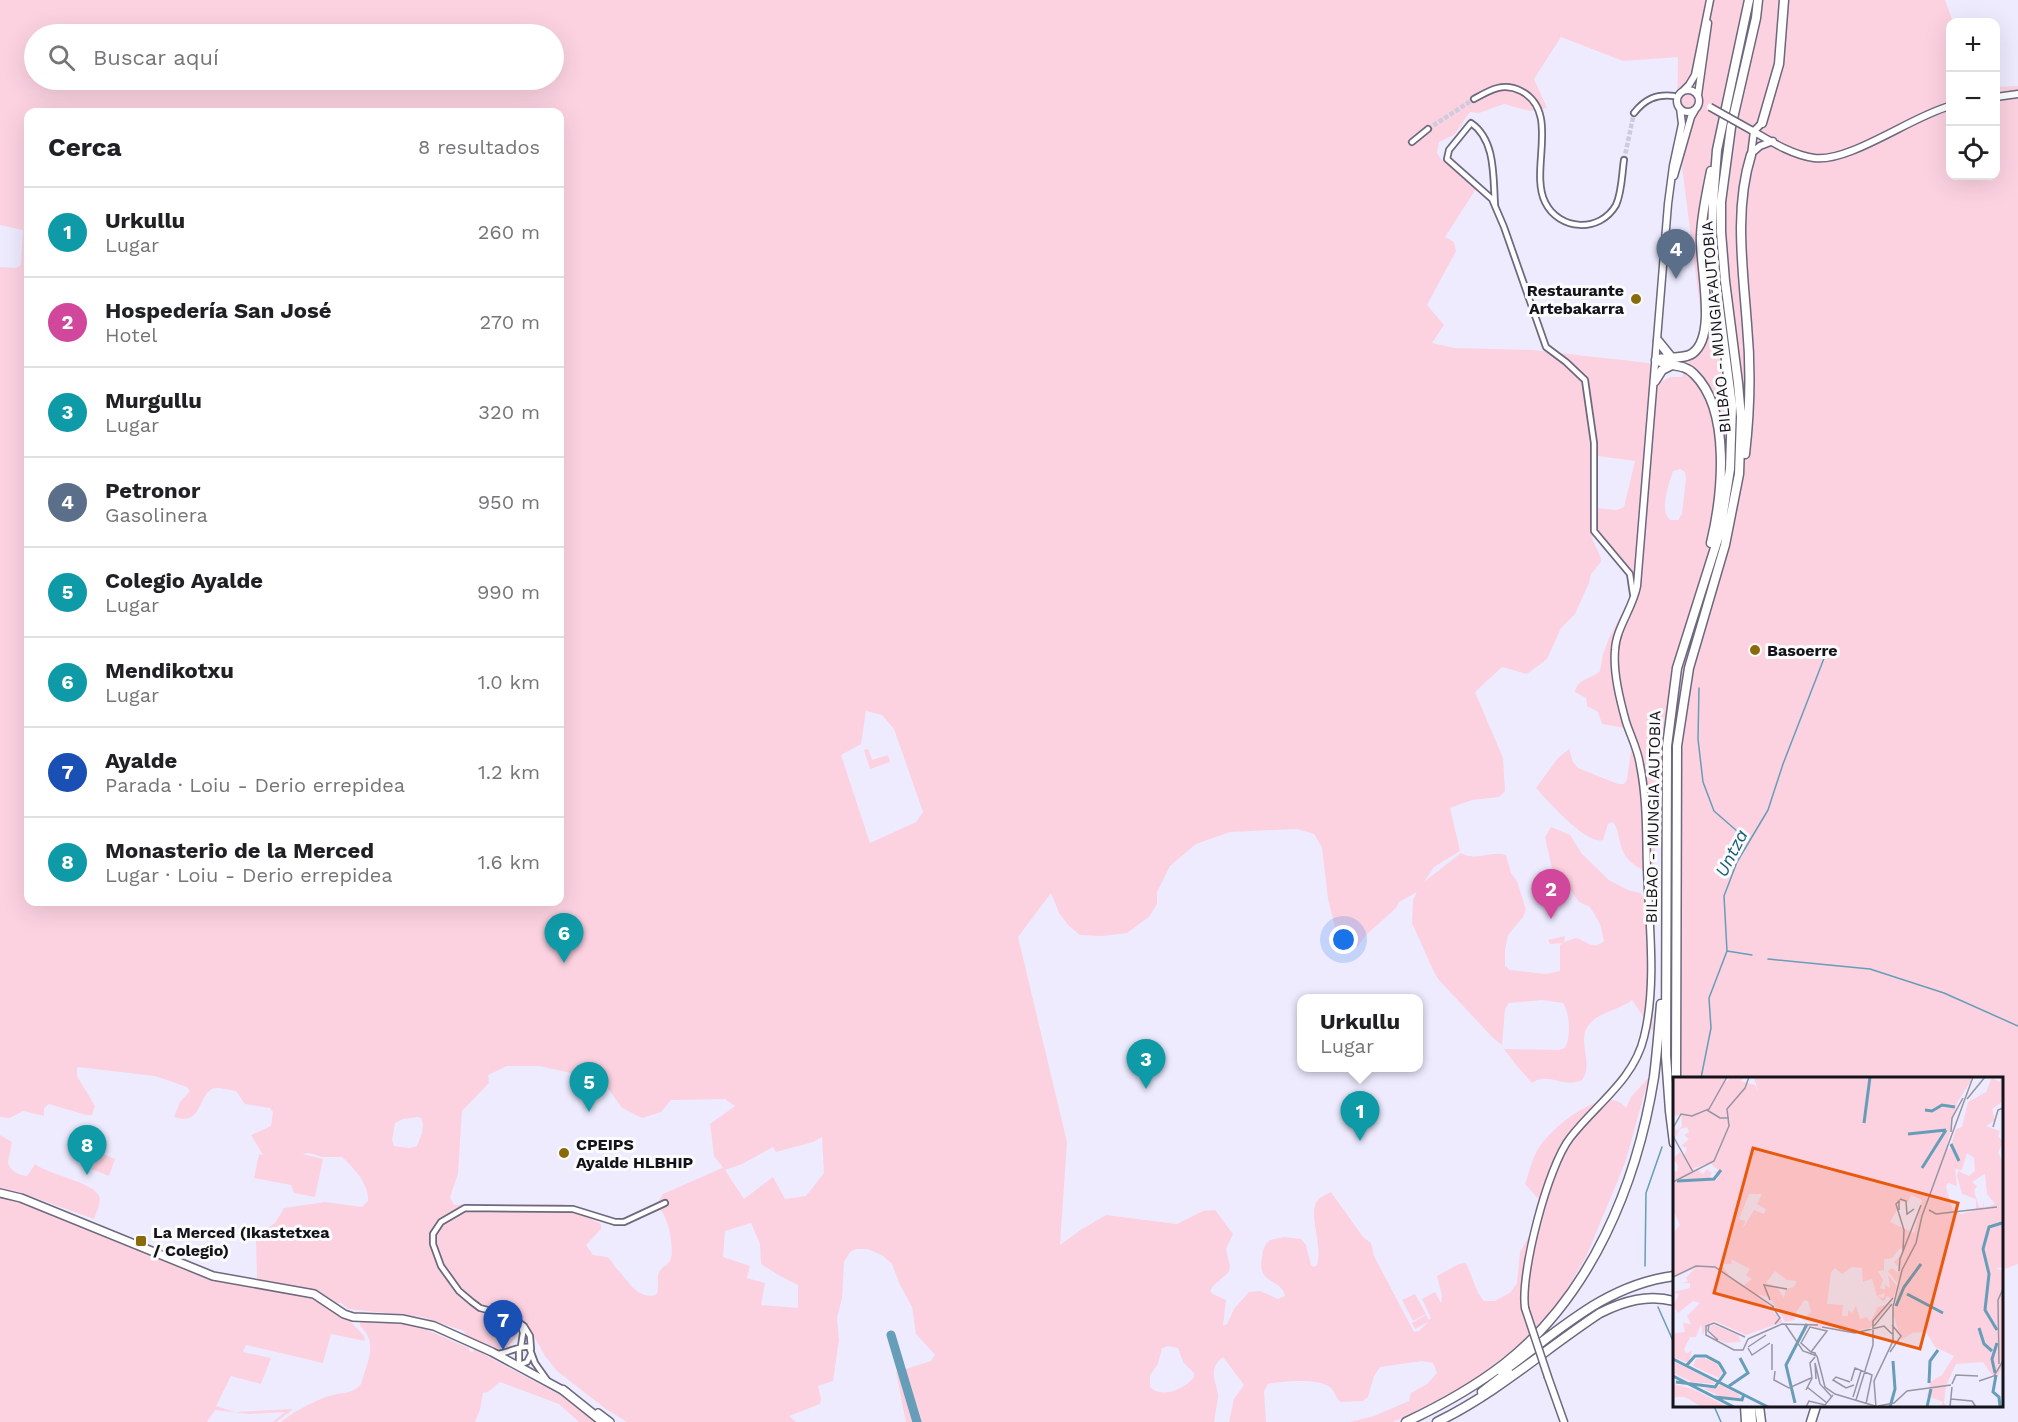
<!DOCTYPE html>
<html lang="es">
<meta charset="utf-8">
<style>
body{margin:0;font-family:"Work Sans",sans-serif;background:#f6f6f6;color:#202124}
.controls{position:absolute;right:18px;top:18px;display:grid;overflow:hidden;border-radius:12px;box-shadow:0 6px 24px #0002}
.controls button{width:54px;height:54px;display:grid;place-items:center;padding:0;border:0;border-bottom:2px solid #e0e0e0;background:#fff;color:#202124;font:30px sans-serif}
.you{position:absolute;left:1344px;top:940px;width:21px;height:21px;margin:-15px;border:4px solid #fff;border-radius:50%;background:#1a73e8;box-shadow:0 0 0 9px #1a73e833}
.badge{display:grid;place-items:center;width:39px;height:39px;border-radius:50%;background:#db2777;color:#fff;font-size:20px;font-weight:700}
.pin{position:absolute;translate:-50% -50px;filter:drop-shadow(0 2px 3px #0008)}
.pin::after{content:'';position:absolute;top:32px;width:21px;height:18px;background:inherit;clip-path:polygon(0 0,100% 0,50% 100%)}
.popup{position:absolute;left:1297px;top:994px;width:126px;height:78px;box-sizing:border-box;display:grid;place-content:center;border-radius:12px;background:#fff;filter:drop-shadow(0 2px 4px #0005);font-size:20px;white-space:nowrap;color:#757577}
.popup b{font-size:22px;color:#202124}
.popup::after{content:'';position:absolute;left:50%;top:100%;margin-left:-12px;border:12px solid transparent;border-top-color:#fff}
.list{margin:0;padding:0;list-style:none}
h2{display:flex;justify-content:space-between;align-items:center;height:78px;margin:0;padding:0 24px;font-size:26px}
h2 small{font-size:20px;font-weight:400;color:#757577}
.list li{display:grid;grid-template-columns:39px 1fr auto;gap:18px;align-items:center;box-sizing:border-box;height:90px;padding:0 24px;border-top:2px solid #e0e0e0}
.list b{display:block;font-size:22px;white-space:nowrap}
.list p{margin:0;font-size:20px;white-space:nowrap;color:#757577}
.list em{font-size:20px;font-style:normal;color:#757577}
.icon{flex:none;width:33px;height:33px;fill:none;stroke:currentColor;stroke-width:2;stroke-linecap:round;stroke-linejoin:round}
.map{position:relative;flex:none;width:2018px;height:1422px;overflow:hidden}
.search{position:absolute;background:#fff;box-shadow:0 6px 24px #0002;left:24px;top:24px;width:540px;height:66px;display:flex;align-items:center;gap:15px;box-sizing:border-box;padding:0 21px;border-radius:33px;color:#757577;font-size:22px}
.panel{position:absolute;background:#fff;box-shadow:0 6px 24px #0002;left:24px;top:108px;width:540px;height:798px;border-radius:12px}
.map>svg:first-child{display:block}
.green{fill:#fcd2e1;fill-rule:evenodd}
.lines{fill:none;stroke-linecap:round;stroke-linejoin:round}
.stream{stroke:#669db8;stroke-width:1.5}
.river{stroke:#669db8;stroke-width:9}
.street-tunnel{stroke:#cdcbdd;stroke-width:4.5;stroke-dasharray:4.5 2;stroke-linecap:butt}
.street-casing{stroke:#6c687e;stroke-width:8}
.secondary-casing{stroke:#6c687e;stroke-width:9}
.primary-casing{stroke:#6c687e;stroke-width:10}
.highway-casing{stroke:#6c687e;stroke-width:11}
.street{stroke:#fff;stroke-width:4.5}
.secondary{stroke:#fff;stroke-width:6}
.primary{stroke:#fff;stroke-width:7}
.highway{stroke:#fff;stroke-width:8}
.secondary-bridge-casing{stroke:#6c687e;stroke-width:9;stroke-linecap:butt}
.secondary-bridge{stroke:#fff;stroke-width:6}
.poi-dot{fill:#8a6b0b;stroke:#fbfbfb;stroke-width:2}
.labels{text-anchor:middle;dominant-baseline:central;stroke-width:6;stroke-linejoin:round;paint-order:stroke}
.poi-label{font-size:16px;font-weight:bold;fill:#14131b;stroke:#fbfbfb;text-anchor:start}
.street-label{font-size:16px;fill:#14131b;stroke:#fbfbfb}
.water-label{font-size:18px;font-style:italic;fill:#145b77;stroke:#fbfbfb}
.inset-river{fill:none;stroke:#669db8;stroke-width:3}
.inset-road{fill:none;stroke:#9795a4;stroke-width:1.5}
.view{fill:#e8590c;fill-opacity:0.15;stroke:#e8590c;stroke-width:3}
.inset-edge{fill:none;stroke:#14131b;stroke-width:3}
</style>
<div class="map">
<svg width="2018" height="1422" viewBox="0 0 2018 1422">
<rect width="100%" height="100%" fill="#eeebff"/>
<path class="green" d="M0 0H1945L1953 22H1950V176H1996V87L2018 86V1264L2002 1270V1078H1680V823L1658 785 1654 875C1640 869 1625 862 1621 846 1618 837 1619 830 1613 822L1608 824 1603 840C1586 845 1548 801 1536 788L1558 758 1569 749 1573 762 1578 768 1618 784H1624L1627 780 1633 736 1630 729 1602 724 1598 712 1587 706 1586 698 1575 692C1578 677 1591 680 1600 671L1603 654 1609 638 1632 596V582L1614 551 1598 538 1591 536 1601 558V562L1591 574 1589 583 1575 614 1561 628 1547 659 1527 674 1502 667 1475 692 1503 758 1505 791 1499 797 1472 800 1450 808 1460 851 1434 867 1424 882 1461 853C1477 862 1491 850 1506 855L1511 873 1517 881 1526 910 1523 917 1508 935 1505 950V966L1510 970 1546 974 1560 971V945L1563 943 1550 944 1548 940 1565 936 1564 942 1576 938C1587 941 1593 951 1604 941L1600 924 1590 907 1579 902 1571 891 1559 887 1555 882 1545 837 1551 827 1570 835 1582 854 1609 880 1628 890 1640 893 1655 911 1653 1031 1632 1000C1620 1010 1597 1012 1588 1026 1577 1042 1594 1064 1582 1080 1565 1089 1547 1071 1532 1083L1516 1065 1504 1049 1558 1050 1565 1048C1571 1036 1570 1014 1563 1003L1542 1000 1509 1003 1505 1009 1502 1045 1493 1038 1438 979 1433 970 1412 923 1413 900 1417 892 1399 902 1396 908 1366 935 1358 946 1340 948 1328 899 1322 847 1314 834 1297 829 1230 832 1196 844 1170 866 1157 892V904L1149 917 1127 933 1102 936 1080 935 1069 926 1059 913 1051 893 1018 937 1067 1142 1060 1245 1082 1229 1106 1215 1177 1224 1203 1211 1215 1210 1233 1234 1226 1249 1230 1266 1229 1272 1213 1286 1210 1291 1213 1294 1226 1300 1223 1326 1227 1324 1234 1309 1249 1292 1260 1291 1278 1299 1285 1296C1282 1278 1256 1285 1262 1257 1263 1250 1264 1245 1270 1240L1284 1237 1301 1239 1306 1245 1311 1265 1314 1267 1317 1265C1323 1247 1309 1216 1316 1203 1318 1198 1325 1195 1331 1192L1363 1237 1371 1243 1374 1256 1414 1332 1419 1331 1428 1322 1415 1329 1412 1323 1426 1315 1429 1320 1431 1318 1422 1299 1435 1292 1441 1303 1442 1296 1437 1276 1459 1264 1465 1263 1467 1265 1478 1293 1484 1301H1495L1511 1292 1517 1283 1520 1252 1533 1230 1542 1203 1525 1184C1529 1173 1532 1159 1538 1149 1549 1129 1607 1081 1626 1108L1631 1097 1649 1077 1625 1163 1586 1257 1555 1309 1529 1334 1530 1336 1472 1382 1415 1412 1393 1422H1350L1374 1416 1409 1401 1411 1393 1427 1384 1437 1373 1433 1363 1422 1361 1380 1367 1374 1376 1368 1397 1363 1401 1341 1402C1335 1398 1335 1391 1330 1387 1317 1378 1283 1381 1268 1384L1264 1391 1266 1422H1229L1234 1399 1244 1385 1223 1357C1205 1370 1219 1385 1218 1398 1217 1406 1215 1414 1214 1422H906L896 1372 931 1361 935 1355 916 1334 912 1307 900 1285 892 1264 883 1256 868 1249H856L850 1252 844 1262 842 1298 837 1318 839 1340 833 1381 818 1386 821 1399 820 1404 789 1416 796 1422H627L606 1409 557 1371 545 1356 527 1324 521 1326 515 1338 504 1351 466 1336 464 1331 422 1317 348 1309 341 1303H334C315 1284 282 1286 257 1280L256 1236 275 1223 284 1208 325 1202 362 1207 368 1201C370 1185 353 1167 342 1157H323L309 1153 302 1154 323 1159 315 1197 294 1193 291 1185 254 1178 259 1154 263 1155 251 1135 271 1126 273 1112 270 1108 245 1104 236 1091C229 1090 217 1086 212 1089 197 1097 203 1126 174 1117L180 1102 190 1091 187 1087 155 1076 77 1067V1076L95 1106 92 1115H86L49 1104 44 1108V1116L23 1111 10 1118 0 1117V267L16 268 21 265 23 230 0 225ZM34 34H554V80H34ZM1561 37 1623 61 1678 57 1677 127 1703 331 1682 377H1670L1657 384 1649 363 1532 350 1454 348 1432 343 1444 325 1427 305 1456 251 1454 242 1445 237 1476 189 1441 159 1437 153 1439 142 1454 135 1470 112 1479 113 1504 104 1530 111 1547 108 1534 79ZM28 112H560V902H28ZM1590 455 1635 461 1624 507 1616 510 1596 508 1595 480ZM1680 469 1685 472 1686 478 1682 514 1678 520H1670C1659 510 1669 484 1673 471ZM866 711 882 715 894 729 923 812 916 822 870 843 841 755 861 744ZM507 1066H539L602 1080 622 1108 642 1118 661 1112 671 1100 725 1099 735 1106 710 1124 714 1156 724 1169 722 1168 663 1194 655 1206C668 1210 674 1246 671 1258 670 1265 662 1266 659 1272 656 1279 660 1288 656 1295 636 1300 627 1278 616 1268 613 1264 611 1259 607 1257 603 1256 597 1256 593 1255L586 1245 601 1229V1224L563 1204 454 1205 450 1197 458 1174 462 1111 489 1083 488 1075ZM418 1117 421 1118 423 1124 422 1133 417 1146 410 1148 394 1146 392 1140 395 1123 403 1119ZM822 1137 824 1173 806 1196 785 1199 773 1177 744 1199 725 1170 742 1164 773 1147 776 1152 813 1142ZM751 1223 760 1244 761 1264 780 1276 798 1285V1308L761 1305 765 1283 747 1278 750 1266 723 1257 725 1231ZM1168 1346 1178 1348 1183 1362 1194 1373V1377C1185 1389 1162 1399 1150 1387V1375L1158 1364 1162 1348Z
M868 749 872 760 888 755 890 762 870 769 864 750Z
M0 1135 12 1142 8 1162C9 1171 19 1175 27 1176L35 1164C49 1175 93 1182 99 1196 102 1202 96 1213 94 1219L19 1192 0 1188Z
M99 1152 115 1159 109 1176 92 1169Z
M0 1196 23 1202 177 1264 315 1297 350 1321 364 1336 365 1341 331 1334 323 1363 246 1345 243 1352 271 1358 261 1384 231 1376 216 1406 235 1412 293 1409 276 1422H273L285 1412 249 1414 215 1410 207 1422H0Z
M1415 1294 1426 1314 1413 1321 1402 1300Z
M360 1321 403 1323 425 1329 469 1348V1351L473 1352 474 1349 562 1396 598 1422H579L559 1404 500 1382 488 1392 483 1393 480 1410 475 1422H281C295 1411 310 1403 326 1397 338 1392 352 1395 361 1384 367 1362 379 1343 360 1326Z"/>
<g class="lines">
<path class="stream" d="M1699 688 1698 739 1703 782 1714 811 1737 831 1745 849
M1727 951 1752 955
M1768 959 1870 969 1944 993 2018 1026
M1701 1078 1711 1028 1709 998 1727 951 1724 896 1737 862 1768 810 1783 764 1828 648
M1645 1266 1646 1193 1662 1147
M1658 1307 1674 1343
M1714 1406 1721 1422"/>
<path class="river" d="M891 1335 917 1422"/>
<path class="street-tunnel" d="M1428 129 1474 99
M1624 160 1634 113"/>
<defs>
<path id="street" d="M1474 99C1490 90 1503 82 1521 91 1561 112 1529 169 1545 202 1559 231 1600 233 1616 205 1622 192 1622 173 1624 160
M1634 113C1645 99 1656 94 1674 96
M1412 142 1428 129
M1495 205C1493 177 1496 140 1471 123L1449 150 1447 159 1492 199 1504 227 1546 347 1566 362 1585 380 1594 443V531L1630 574 1633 594
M521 1346 523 1333 521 1326
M519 1348V1365L527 1362 531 1354
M531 1349 530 1336 524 1326 510 1316 480 1308 472 1302 459 1291 441 1266 433 1244V1234L441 1222 465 1208 573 1209 615 1222H624L665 1203
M497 1354C508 1353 521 1345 529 1347L535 1363 547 1380"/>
<path id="secondary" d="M1677 101a11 11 0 1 1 22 0a11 11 0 1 1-22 0Z
M1683 91 1689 85 1695 75 1710 0
M1698 95 1708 23
M1996 97 2018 94
M1751 130C1770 141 1792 155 1814 158 1849 163 1912 116 1950 106
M1753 152 1760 146 1773 141
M1751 155 1754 131 1762 123
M1674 176 1691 117 1695 110
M1525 1308C1520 1273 1548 1166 1570 1138 1595 1105 1634 1080 1644 1037 1657 985 1649 923 1647 869 1646 835 1647 799 1640 765 1638 750 1631 737 1626 722 1620 700 1613 673 1615 650 1616 628 1633 608 1637 586L1668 204 1673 166 1682 124 1680 108
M1548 1377 1564 1422"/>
<path id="primary" d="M0 1193 21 1198 213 1276 314 1294 344 1314 353 1317 402 1319 434 1326 492 1352 566 1392
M598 1413 610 1422"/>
<path id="highway" d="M1762 123 1779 64 1784 0
M1658 341 1671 357
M1657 359C1667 357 1686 359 1693 353 1718 334 1699 264 1701 235 1702 213 1707 192 1711 171
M1656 360C1668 367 1684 363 1694 374 1732 411 1722 497 1711 543
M1655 381 1662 370 1672 365
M1745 454C1750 411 1751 368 1747 325 1743 269 1734 209 1751 155
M1676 1078 1677 746 1689 668 1725 545 1739 474 1741 417 1738 383 1725 281 1721 232V202L1731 127 1756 18 1758 0
M1674 1143 1670 1111 1666 1056 1667 746 1677 668 1720 532 1730 469 1732 406 1716 284 1712 236 1713 202 1717 150 1749 0
M1502 1372C1558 1332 1604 1285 1674 1276
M563 1390 603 1422
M1482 1392 1508 1372
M1745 1406 1746 1422
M1751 1406 1752 1422
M1759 1406 1761 1422
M1406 1422C1440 1406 1473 1388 1504 1364 1591 1296 1637 1184 1654 1077 1657 1053 1659 1028 1661 1004
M1437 1422C1497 1393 1545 1349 1600 1313 1624 1301 1648 1294 1674 1301
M1811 1422 1816 1406"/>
</defs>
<use href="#street" class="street-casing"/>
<use href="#secondary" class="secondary-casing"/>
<use href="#primary" class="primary-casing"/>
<use href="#highway" class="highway-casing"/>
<use href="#street" class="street"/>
<use href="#secondary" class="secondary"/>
<use href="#primary" class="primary"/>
<use href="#highway" class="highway"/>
<defs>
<path id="secondary-bridge" d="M1710 107 1751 130
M1525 1308 1548 1377"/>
</defs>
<use href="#secondary-bridge" class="secondary-bridge-casing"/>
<use href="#secondary-bridge" class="secondary-bridge"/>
</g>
<g class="poi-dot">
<circle cx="1636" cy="299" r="6"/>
<circle cx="1755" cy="650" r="6"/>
<circle cx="564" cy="1153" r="6"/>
<rect x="135" y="1235" width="12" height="12" rx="3"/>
</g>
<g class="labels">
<g class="poi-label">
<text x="1624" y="290" text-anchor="end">Restaurante<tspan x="1624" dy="18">Artebakarra</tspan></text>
<text x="1767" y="650">Basoerre</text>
<text x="576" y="1144">CPEIPS<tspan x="576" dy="18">Ayalde HLBHIP</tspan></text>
<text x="153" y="1232">La Merced (Ikastetxea<tspan x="153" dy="18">/ Colegio)</tspan></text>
</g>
<g class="street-label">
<text transform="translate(1716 327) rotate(-95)">BILBAO - MUNGIA AUTOBIA</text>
<text transform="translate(1653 817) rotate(-89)">BILBAO - MUNGIA AUTOBIA</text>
</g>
<g class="water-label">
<text transform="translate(1731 853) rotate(-63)">Untza</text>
</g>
</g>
<g transform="translate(1673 1077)">
<rect width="330" height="330" fill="#eeebff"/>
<path d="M0 0H53V5L58 0H73L67 4 82 8 85 14 81 0H300L284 26 274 68 276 74 283 52 289 50 295 25 313 15 319 0 326 5 330 0V24L319 32 322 43 313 49 327 54 325 59 330 65 325 76 330 84V190L323 191 330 194V288L323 304 310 285 283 287 273 309 271 326 275 330H267L270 325 254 319 257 305 269 298 281 279 262 270 253 255 239 256 228 263 220 236 228 201 227 198 224 206 215 194 219 191 224 195 226 191 221 185 230 176 228 170 219 181 211 182V193L205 194 210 203 207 211 212 213V208L217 211 215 198 224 209 220 222 214 219 211 225 204 219 211 221 212 216 204 219 199 202 190 205 189 191 179 190 169 197 162 191 158 195 154 227 170 228 169 239H175V233L179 236 183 229 187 242 194 240 197 245 205 230 218 226 197 251 174 255 149 248 148 252 137 248 129 260 132 246 145 247 129 243 138 235 135 224 131 223 122 237V243L112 245 97 221 85 217 110 245 73 258 41 244 33 248 30 259 28 247 23 260H17L11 273 13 276 19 274 16 286 0 280 1 256 12 255 10 246 18 247 14 239 27 226 20 224 5 236 0 229 6 217 0 215 17 211V206H9L15 204 13 201 22 191 0 201V156L7 148 0 133V93L4 95 5 89 0 81 7 75 11 79 14 71 8 69 16 62 11 58 16 55 14 50 7 52 0 65V49L4 54 9 49 8 37 0 40ZM294 76 301 81 302 94 296 99 285 94 284 99 289 117 303 122V133L288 137 280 133 273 110 275 106 284 109 282 92 289 93ZM37 86 46 94 40 95 46 97 44 103 36 101 39 96 34 92 30 97 24 92 19 96 21 91ZM312 97 314 117 322 127 311 131V123L310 130H306L301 114 304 109 299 105ZM76 117H89L84 127 93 132 91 137 81 133 70 151 72 144 66 142ZM238 118 249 123 241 156 217 145 225 131 223 125H235ZM58 182 77 192 73 198 79 202 70 209 50 195 56 198 48 187H59ZM102 194 114 203 124 204 121 210 113 212 111 221 104 210 93 206ZM39 247 65 258 68 265 53 266 44 262 36 253ZM32 281 44 287 49 295 46 301 20 289 23 282ZM0 284 40 304 42 307 19 305 0 296ZM0 307 20 312 55 330H29L12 320H0ZM48 308 65 317 69 321 49 320 31 312Z" fill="#fcd2e1" fill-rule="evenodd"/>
<path class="inset-river" d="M252 33 259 34 269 28 282 30M191 46 197 0M235 57 273 53M278 67 286 84M249 91 273 53M4 104 41 102 48 93M234 217 270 236M223 229 231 210 248 187M306 251 311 267 319 274M324 253 312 233 316 197 310 172 316 150 329 146M0 282 95 330M322 296 319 282 324 266M323 298 320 315 326 320 327 330M0 299 61 330M3 305 42 310 52 296 46 286 33 279H22L13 289M256 306 257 284 265 273M56 309 75 296 67 281M42 320 69 323 71 317M122 326 113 288 134 247M217 330 222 312 220 284M254 330 258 312"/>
<path class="inset-road" d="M294 22 312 0M34 33 47 41H56M320 50 325 33 330 31M0 51 8 37 19 39 36 32 54 0M278 55 279 41 290 21M0 59 20 95M0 105 41 84 56 49 54 32 72 11 76 0M227 122 233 124 234 137 241 132M226 133V124L223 127 231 153 230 174M256 133 263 137 324 130M226 194 227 182 248 128M0 200 23 189 42 190 101 230M97 223 91 208 114 212M99 229 107 241 102 247M41 246 33 249V258L61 273H70L75 262M41 246 72 260M112 247 130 274 144 279M36 248 35 254 45 263M201 249 219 227M149 250 182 256 211 249 219 257M75 262 109 247 145 248M75 270 93 258M75 271 79 278 97 266M138 275 154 254 137 250 128 266 138 275 142 276 143 278M217 275 228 259 219 248M144 279 152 310 162 317 182 323M326 287 325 223 330 212M99 293V267M102 294 101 303 116 311 138 301M143 302 142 286 147 307 159 320M178 304 182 291 199 298 193 327M306 304 321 299 330 284M177 305 163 300 160 303 173 311 181 308M279 307 283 298 305 299M134 310 154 326M133 313 139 301 137 286 142 280M180 320 188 294M278 322 299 324 303 330M182 323 202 329M183 323 200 268V244L220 221M205 329 221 326 234 314 278 308M133 330 136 324 152 328 160 318M203 330 201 304 220 264V230L229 193 243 166 249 139 300 0M277 330 279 310"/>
<path class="view" d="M80 71 285 126 247 272 41 216Z"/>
<rect width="330" height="330" class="inset-edge"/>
</g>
</svg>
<div class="controls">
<button>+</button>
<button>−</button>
<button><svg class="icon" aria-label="locate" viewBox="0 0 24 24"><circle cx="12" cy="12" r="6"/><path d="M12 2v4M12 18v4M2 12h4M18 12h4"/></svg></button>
</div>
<div class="you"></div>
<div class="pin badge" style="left:1360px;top:1141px;background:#0f9aa8">1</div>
<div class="popup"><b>Urkullu</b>Lugar</div>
<div class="pin badge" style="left:1551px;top:919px;background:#d1479c">2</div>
<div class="pin badge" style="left:1146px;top:1089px;background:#0f9aa8">3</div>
<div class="pin badge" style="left:1676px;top:279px;background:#5c6f8a">4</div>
<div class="pin badge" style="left:589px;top:1112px;background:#0f9aa8">5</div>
<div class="pin badge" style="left:564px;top:963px;background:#0f9aa8">6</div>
<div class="pin badge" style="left:503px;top:1350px;background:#1a4fb4">7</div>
<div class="pin badge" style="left:87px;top:1175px;background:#0f9aa8">8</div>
<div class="search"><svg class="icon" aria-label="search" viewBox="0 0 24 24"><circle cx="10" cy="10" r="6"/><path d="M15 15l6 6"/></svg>Buscar aquí</div>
<section class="panel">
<h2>Cerca<small>8 resultados</small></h2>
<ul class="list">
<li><span class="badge" style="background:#0f9aa8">1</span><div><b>Urkullu</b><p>Lugar</p></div><em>260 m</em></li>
<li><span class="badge" style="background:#d1479c">2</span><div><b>Hospedería San José</b><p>Hotel</p></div><em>270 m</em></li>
<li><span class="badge" style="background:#0f9aa8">3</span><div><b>Murgullu</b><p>Lugar</p></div><em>320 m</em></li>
<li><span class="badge" style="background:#5c6f8a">4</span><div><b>Petronor</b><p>Gasolinera</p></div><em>950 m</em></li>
<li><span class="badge" style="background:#0f9aa8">5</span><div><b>Colegio Ayalde</b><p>Lugar</p></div><em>990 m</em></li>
<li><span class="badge" style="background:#0f9aa8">6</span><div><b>Mendikotxu</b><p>Lugar</p></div><em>1.0 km</em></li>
<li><span class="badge" style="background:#1a4fb4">7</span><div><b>Ayalde</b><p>Parada · Loiu - Derio errepidea</p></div><em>1.2 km</em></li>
<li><span class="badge" style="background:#0f9aa8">8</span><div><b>Monasterio de la Merced</b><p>Lugar · Loiu - Derio errepidea</p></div><em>1.6 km</em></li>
</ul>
</section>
</div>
